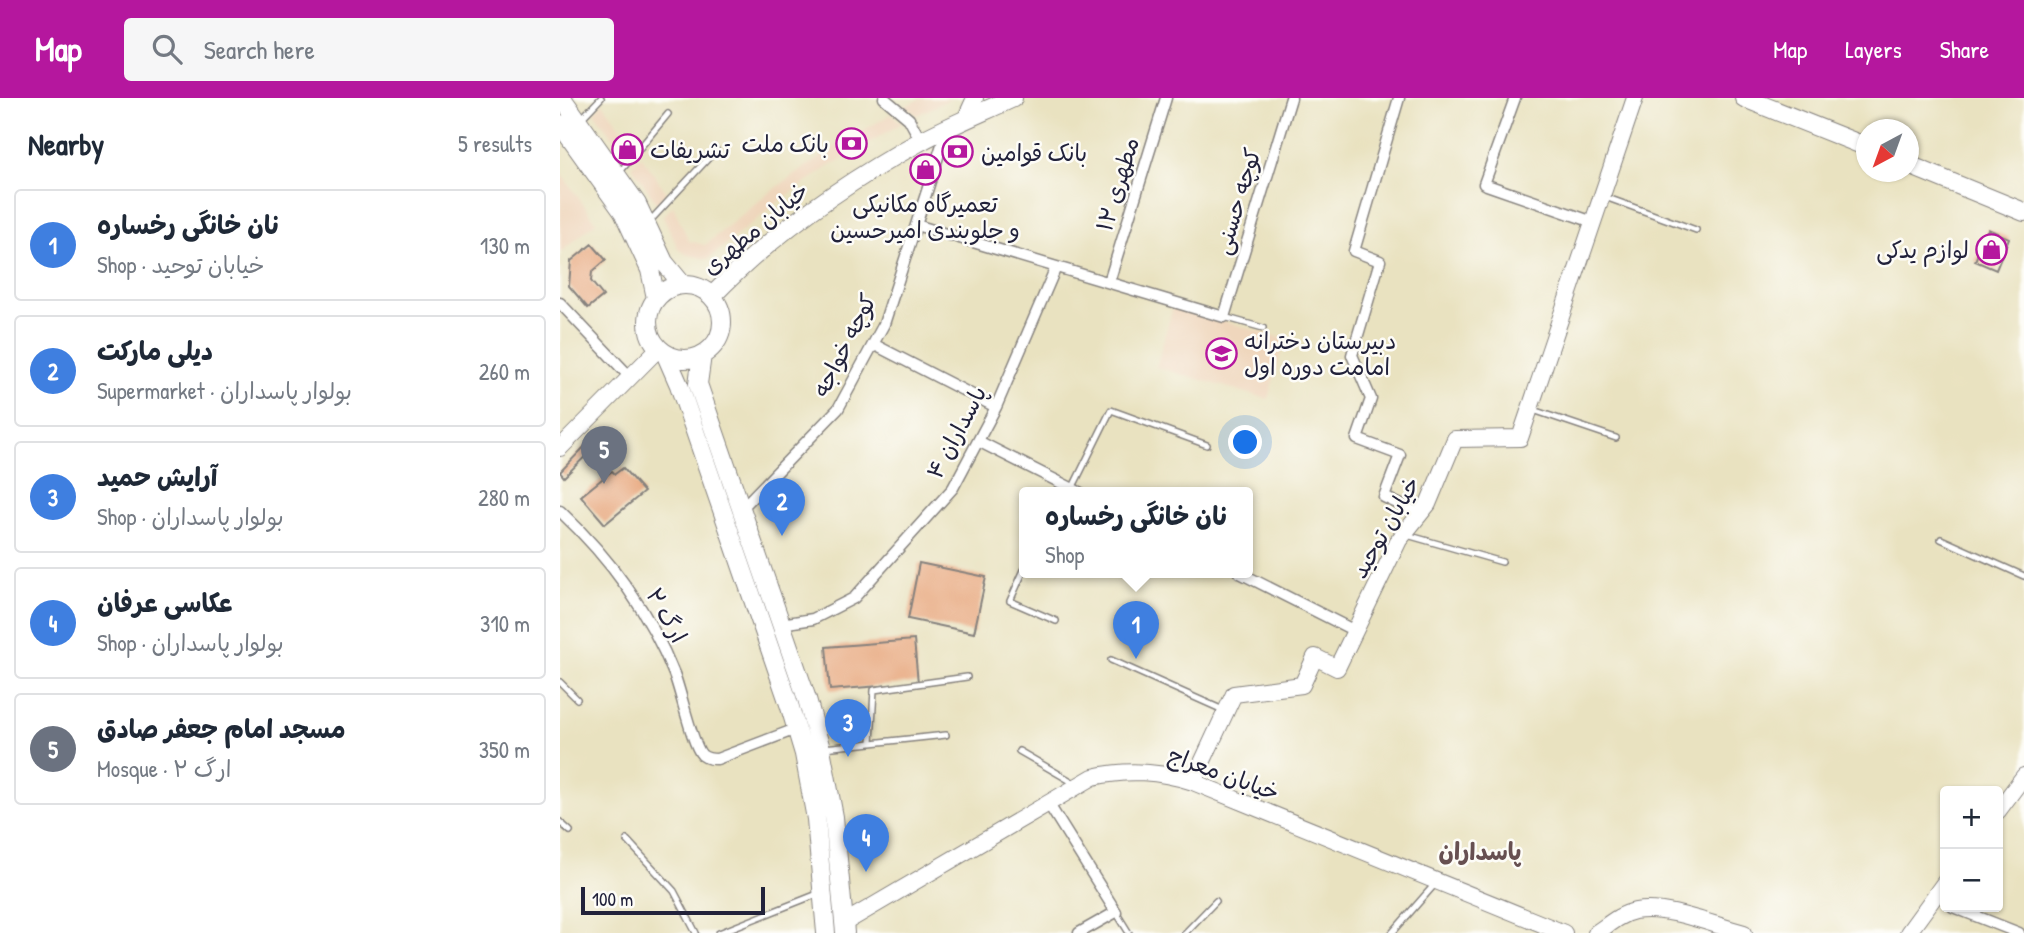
<!DOCTYPE html>
<meta charset="utf-8">
<style>
body{margin:0;font-family:"Patrick Hand","Playpen Sans Arabic",sans-serif;background:#f6f6f7;color:#1f2937}
.controls{position:absolute;right:21px;bottom:21px;display:grid;overflow:hidden;border-radius:7px;box-shadow:0 2px 5px #0004}
.controls button{width:63px;height:63px;display:grid;place-items:center;padding:0;border:0;border-bottom:2px solid #e0e1e3;background:#fff;color:#1f2937;font:35px sans-serif}
.compass{position:absolute;left:1296px;top:21px;width:63px;height:63px;border-radius:50%;background:#fff;box-shadow:0 2px 5px #0004;rotate:221deg}
.scale{position:absolute;left:21px;bottom:18px;width:184px;box-sizing:border-box;padding-left:7px;border:4px solid #22223b;border-top:0;font-size:19px;line-height:24px;white-space:nowrap;color:#22223b;-webkit-text-stroke:5px #fdfcf7;paint-order:stroke}
.you{position:absolute;left:686px;top:345px;width:24px;height:24px;margin:-18px;border:5px solid #fff;border-radius:50%;background:#1a73e8;box-shadow:0 0 0 10px #1a73e833}
.badge{display:grid;place-items:center;width:46px;height:46px;border-radius:50%;background:#b5179e;color:#fff;font-size:23px;font-weight:700}
.pin{position:absolute;translate:-50% -58px;filter:drop-shadow(0 2px 4px #0008)}
.pin::after{content:'';position:absolute;top:37px;width:24px;height:21px;background:inherit;clip-path:polygon(0 0,100% 0,50% 100%)}
.popup{position:absolute;left:459px;top:389px;width:234px;height:91px;box-sizing:border-box;display:grid;place-content:center;border-radius:7px;background:#fff;filter:drop-shadow(0 2px 5px #0005);font-size:23px;white-space:nowrap;color:#747a83}
.popup b{font-size:26px;color:#1f2937}
.popup::after{content:'';position:absolute;left:50%;top:100%;margin-left:-14px;border:14px solid transparent;border-top-color:#fff}
.list{margin:0;padding:0;list-style:none}
h2{display:flex;justify-content:space-between;align-items:center;height:91px;margin:0;padding:0 28px;font-size:30px}
h2 small{font-size:23px;font-weight:400;color:#747a83}
.list li{display:grid;grid-template-columns:46px 1fr auto;gap:21px;align-items:center;box-sizing:border-box;height:112px;margin:0 14px 14px;padding:0 14px;border:2px solid #e0e1e3;border-radius:7px}
.list b{display:block;font-size:26px;white-space:nowrap}
.list p{margin:0;font-size:23px;white-space:nowrap;color:#747a83}
.list em{font-size:23px;font-style:normal;color:#747a83}
.icon{flex:none;width:38px;height:38px;fill:none;stroke:currentColor;stroke-width:2;stroke-linecap:round;stroke-linejoin:round}
.map{position:relative;flex:none;width:1464px;height:835px;overflow:hidden}
header{display:flex;align-items:center;gap:42px;box-sizing:border-box;height:98px;padding:0 35px;background:#b5179e;color:#fff}
header strong{font-size:33px}
nav{display:flex;gap:38px;margin-inline-start:auto;font-size:24px}
.search{width:490px;height:63px;background:#f6f6f7;display:flex;align-items:center;gap:18px;box-sizing:border-box;padding:0 24px;border-radius:7px;color:#747a83;font-size:26px}
main{display:flex}
aside{flex:1;background:#fff}
.map>svg:first-child{display:block}
.built{fill:#efd6bc}
.building{fill:#e7a67b}
.lines{fill:none;stroke-linecap:round;stroke-linejoin:round}
.lane-casing{stroke:#86827e;stroke-width:8}
.street-casing{stroke:#86827e;stroke-width:13}
.secondary-casing{stroke:#86827e;stroke-width:18}
.primary-casing{stroke:#86827e;stroke-width:20}
.lane{stroke:#fff;stroke-width:5}
.street{stroke:#fff;stroke-width:10}
.secondary{stroke:#fff;stroke-width:16}
.primary{stroke:#fff;stroke-width:18}
.labels{text-anchor:middle;dominant-baseline:central;stroke-width:5;stroke-linejoin:round;paint-order:stroke}
.poi-label{font-size:23px;fill:#22223b;stroke:#fdfcf7;text-anchor:start}
.street-label{font-size:23px;fill:#22223b;stroke:#fdfcf7}
.neighbourhood-label{font-size:24px;font-weight:bold;fill:#675051;stroke:#fdfcf7}
</style>
<header>
<strong>Map</strong>
<div class="search"><svg class="icon" aria-label="search" viewBox="0 0 24 24"><circle cx="10" cy="10" r="6"/><path d="M15 15l6 6"/></svg>Search here</div>
<nav><a>Map</a><a>Layers</a><a>Share</a></nav>
</header>
<main>
<aside>
<h2>Nearby<small>5 results</small></h2>
<ul class="list">
<li><span class="badge" style="background:#3f7fe0">1</span><div><b>نان خانگی رخساره</b><p>Shop · خیابان توحید</p></div><em>130 m</em></li>
<li><span class="badge" style="background:#3f7fe0">2</span><div><b>دیلی مارکت</b><p>Supermarket · بولوار پاسداران</p></div><em>260 m</em></li>
<li><span class="badge" style="background:#3f7fe0">3</span><div><b>آرایش حمید</b><p>Shop · بولوار پاسداران</p></div><em>280 m</em></li>
<li><span class="badge" style="background:#3f7fe0">4</span><div><b>عکاسی عرفان</b><p>Shop · بولوار پاسداران</p></div><em>310 m</em></li>
<li><span class="badge" style="background:#6b7280">5</span><div><b>مسجد امام جعفر صادق</b><p>Mosque · ارگ ۲</p></div><em>350 m</em></li>
</ul>
</aside>
<div class="map">
<svg width="1464" height="835" viewBox="0 0 1464 835">
<rect width="100%" height="100%" fill="#fdfcf7"/>
<filter id="ink" filterUnits="userSpaceOnUse"><feTurbulence type="fractalNoise" baseFrequency=".0143" numOctaves="2"/><feDisplacementMap in="SourceGraphic" scale="14" xChannelSelector="R" yChannelSelector="G"/><feConvolveMatrix kernelMatrix="1 2 1 2 8 2 1 2 1" color-interpolation-filters="sRGB"/></filter>
<filter id="wash" filterUnits="userSpaceOnUse"><feTurbulence type="fractalNoise" baseFrequency=".00686" numOctaves="4" result="noise"/><feDisplacementMap in="SourceGraphic" scale="28" xChannelSelector="R" yChannelSelector="G"/><feGaussianBlur stdDeviation="1.57" result="paint"/><feColorMatrix in="noise" values="0 0 0 0 0 0 0 0 0 0 0 0 0 0 0 0 0 1.4 0 .05"/><feComposite in="paint" operator="in"/></filter>
<g filter="url(#wash)">
<rect width="100%" height="100%" fill="#e9e2c0"/>
<path class="built" d="M362 0H392L357 17 346 8Z
M43 5 74 48 66 58 34 14Z
M331 16 342 25 273 66 218 104 148 161 128 157 119 152 103 118 113 108 129 143 145 147 210 94 266 55Z
M81 58 107 95 97 106 72 68Z
M0 74 36 124 0 155Z
M613 209 725 241 708 301 596 269Z"/>
<g id="blocks">
<path class="building" d="M1428 131 1449 140 1436 172 1415 163Z
M32 146 46 162 32 174 31 183 43 198 28 210 9 188 11 163Z
M28 345 33 351 4 379 0 374Z
M63 370 84 394 45 426 21 398 52 373 55 376Z
M359 465 426 479 414 535 348 521Z
M354 542 358 585 270 592 266 549Z"/>
</g>
</g>
<g filter="url(#ink)">
<use href="#blocks" fill-opacity="0" stroke="#86827e" stroke-width="2"/>
<g class="lines">
<defs>
<path id="lane" d="M21 21 41 0
M59 75 108 16
M1045 99 1136 132
M89 124 156 52
M664 219 703 230
M973 312 1056 340
M512 391 551 312 647 347
M847 437 942 464
M1381 441 1464 478
M464 472 450 503 496 523
M551 562 663 612
M0 584 17 601
M311 644 314 592 407 579
M264 650 386 637
M459 653 516 686
M0 724 10 733
M67 742 114 793 136 835
M556 814 569 835
M159 835 260 795
M625 835 656 803
M832 835 875 786"/>
<path id="street" d="M324 0 349 21 361 43
M839 0 794 153 820 163 792 257 811 301 797 341 840 357 824 399 860 416
M955 0 924 86 1033 124
M356 127 664 219 731 0
M549 184 606 0
M0 205 70 279
M313 246 436 309
M418 343 521 395
M181 411 278 311 324 226 387 31
M0 413C49 459 89 513 114 576 121 593 132 647 142 657 147 661 152 661 157 661L236 631
M680 475 795 533
M221 526 253 521 294 500 393 390 436 309 496 169
M488 705 556 814 519 835
M1393 809 1459 835"/>
<path id="secondary" d="M405 22 415 0
M0 350 99 250
M633 684 674 596 742 587 755 559 777 570 839 442 868 406 895 341 960 340 1075 0
M1438 713 1464 678
M284 825 533 679C568 671 599 673 633 684L1004 835
M1036 835C1048 827 1060 816 1075 813 1106 807 1153 827 1184 835
M1348 835 1385 784"/>
<path id="primary" d="M2 0 77 106 104 164 123 187
M1184 0 1307 49
M0 26 63 114 90 172 96 200
M1349 67 1464 114
M88 224a37 37 0 1 1 74 0a37 37 0 1 1-74 0Z
M152 198C213 135 285 85 361 43 391 27 423 14 453 0
M105 255 119 287 229 606 244 656 256 721 266 835
M142 257 138 286 247 601 261 651 274 719 285 835"/>
</defs>
<use href="#lane" class="lane-casing"/>
<use href="#street" class="street-casing"/>
<use href="#secondary" class="secondary-casing"/>
<use href="#primary" class="primary-casing"/>
<use href="#lane" class="lane"/>
<use href="#street" class="street"/>
<use href="#secondary" class="secondary"/>
<use href="#primary" class="primary"/>
</g>
</g>
<defs>
<symbol id="bank-ring" viewBox="-11 -11 22 22"><circle r="9.5" fill="#fdfcf7" stroke="#b5179e" stroke-width="1.5"/><path d="M-6-4H6V4H-6ZM0-2.3a2.3 2.3 0 1 0 0 4.6a2.3 2.3 0 1 0 0-4.6Z" fill="#b5179e"/></symbol>
<symbol id="shop-ring" viewBox="-11 -11 22 22"><circle r="9.5" fill="#fdfcf7" stroke="#b5179e" stroke-width="1.5"/><path d="M-5-2.5h2.3a2.7 3.5 0 0 1 5.4 0H5L5.5 6h-11ZM-1.5-2.5h3a1.5 2.3 0 0 0-3 0Z" fill="#b5179e"/></symbol>
<symbol id="school-ring" viewBox="-11 -11 22 22"><circle r="9.5" fill="#fdfcf7" stroke="#b5179e" stroke-width="1.5"/><path d="M0-5L7-2L0 1L-7-2ZM-4 1L0 2.5L4 1V4Q0 6-4 4Z" fill="#b5179e"/></symbol>
</defs>
<g fill-rule="evenodd">
<use href="#bank-ring" x="274" y="28" width="35" height="35"/>
<use href="#shop-ring" x="50" y="34" width="35" height="35"/>
<use href="#bank-ring" x="380" y="36" width="35" height="35"/>
<use href="#shop-ring" x="348" y="54" width="35" height="35"/>
<use href="#shop-ring" x="1414" y="134" width="35" height="35"/>
<use href="#school-ring" x="644" y="238" width="35" height="35"/>
</g>
<g class="labels">
<g class="poi-label">
<text x="269" y="45" text-anchor="end">بانک ملت</text>
<text x="90" y="51">تشریفات</text>
<text x="421" y="54">بانک قوامین</text>
<text x="365" y="105" text-anchor="middle">تعمیرگاه مکانیکی<tspan x="365" dy="26">و جلوبندی امیرحسین</tspan></text>
<text x="1409" y="151" text-anchor="end">لوازم یدکی</text>
<text x="684" y="242">دبیرستان دخترانه<tspan x="684" dy="26">امامت دوره اول</tspan></text>
</g>
<g class="street-label">
<text transform="translate(557 86) rotate(-73)">مطهری ۱۲</text>
<text transform="translate(677 103) rotate(-73)">کوچه حسنی</text>
<text transform="translate(195 130) rotate(-40)">خیابان مطهری</text>
<text transform="translate(284 247) rotate(-63)">کوچه خواجه</text>
<text transform="translate(396 334) rotate(-62)">پاسداران ۴</text>
<text transform="translate(825 429) rotate(-60)">خیابان توحید</text>
<text transform="translate(107 517) rotate(61)">ارگ ۲</text>
<text transform="translate(664 675) rotate(20)">خیابان معراج</text>
</g>
<g class="neighbourhood-label">
<text x="920" y="753">پاسداران</text>
</g>
</g>
</svg>
<div class="controls">
<button>+</button>
<button>−</button>
</div>
<svg class="compass" viewBox="-18 -18 36 36"><path d="M0-13l5 13h-10z" fill="#e53935"/><path d="M0 13l5-13h-10z" fill="#747a83"/></svg>
<div class="scale">100 m</div>
<div class="you"></div>
<div class="pin badge" style="left:576px;top:561px;background:#3f7fe0">1</div>
<div class="popup"><b>نان خانگی رخساره</b>Shop</div>
<div class="pin badge" style="left:222px;top:438px;background:#3f7fe0">2</div>
<div class="pin badge" style="left:288px;top:659px;background:#3f7fe0">3</div>
<div class="pin badge" style="left:306px;top:774px;background:#3f7fe0">4</div>
<div class="pin badge" style="left:44px;top:386px;background:#6b7280">5</div>
</div>
</main>
